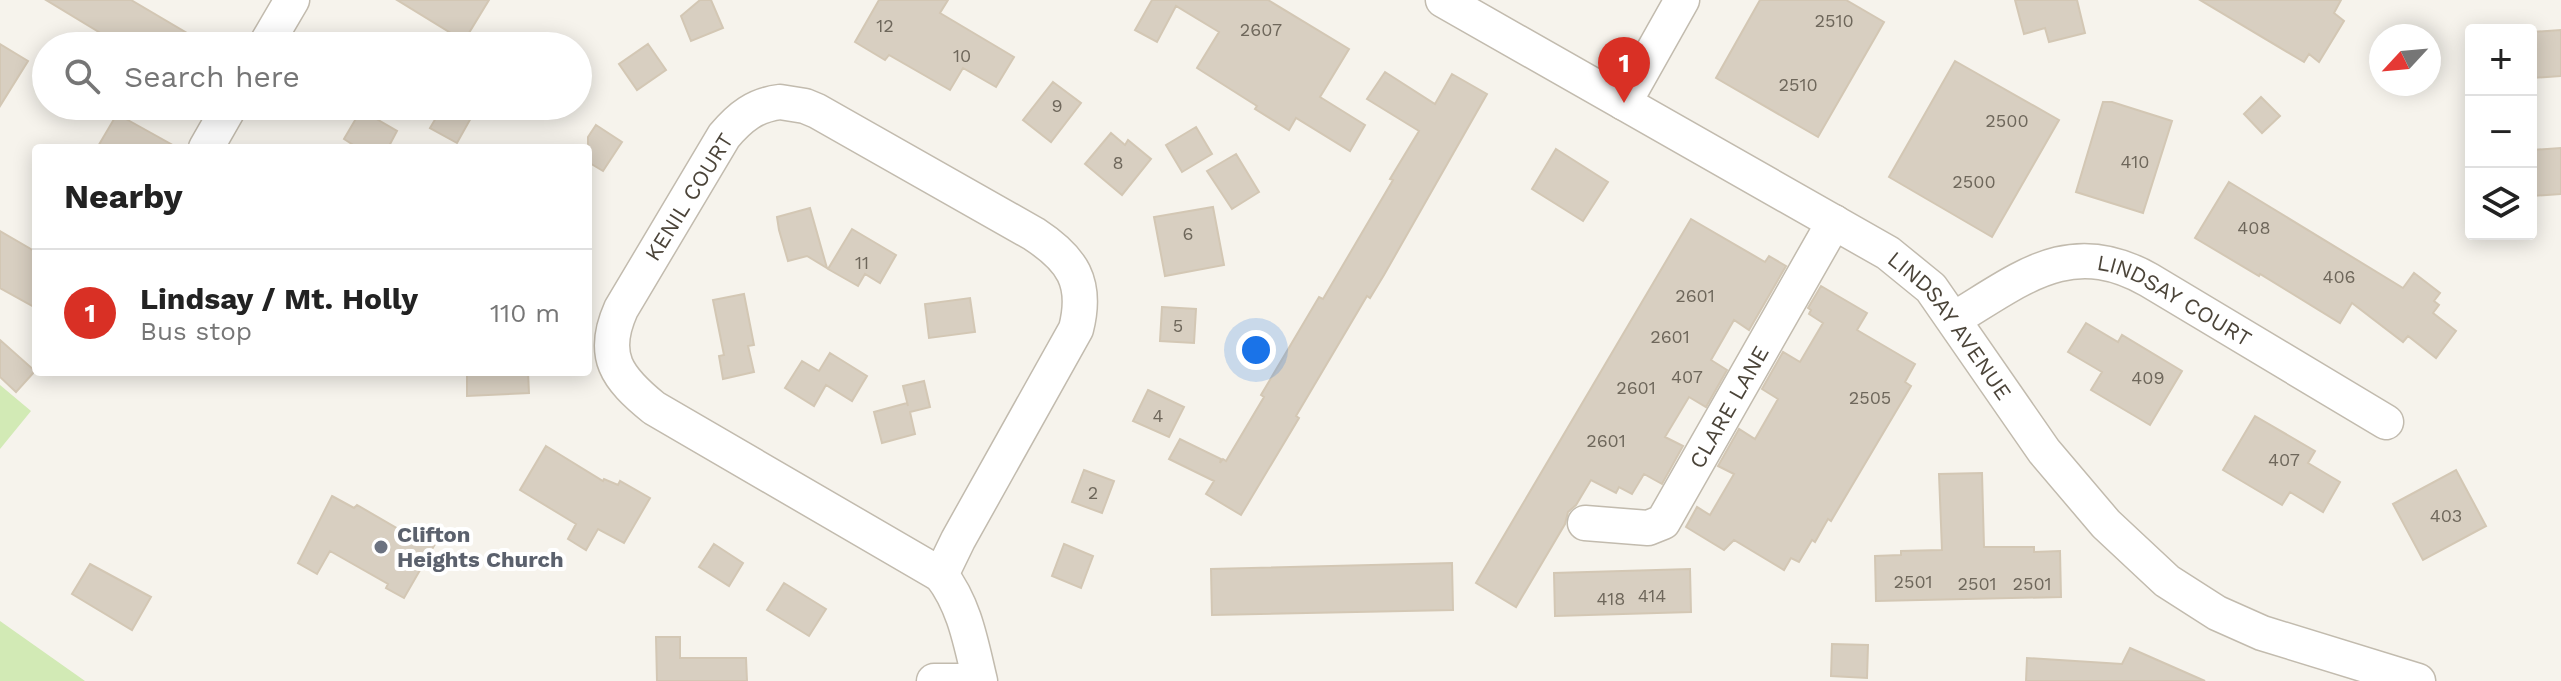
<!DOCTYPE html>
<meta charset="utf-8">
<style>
body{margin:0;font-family:"Work Sans",sans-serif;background:#f2f2f2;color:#222}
.controls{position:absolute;right:24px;top:24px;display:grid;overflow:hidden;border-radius:8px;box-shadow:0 4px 20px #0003}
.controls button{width:72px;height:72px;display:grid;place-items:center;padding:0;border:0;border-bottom:2px solid #e0e0e0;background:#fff;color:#222;font:40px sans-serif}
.compass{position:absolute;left:2369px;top:24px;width:72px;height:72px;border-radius:50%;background:#fff;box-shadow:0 4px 20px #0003;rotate:244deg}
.you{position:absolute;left:1256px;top:350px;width:28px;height:28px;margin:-20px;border:6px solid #fff;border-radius:50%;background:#1a73e8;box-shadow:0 0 0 12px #1a73e833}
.badge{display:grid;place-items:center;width:52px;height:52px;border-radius:50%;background:#d93025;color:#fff;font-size:26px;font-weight:700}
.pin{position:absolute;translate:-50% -66px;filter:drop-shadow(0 2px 4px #0008)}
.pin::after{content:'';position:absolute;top:42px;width:28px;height:24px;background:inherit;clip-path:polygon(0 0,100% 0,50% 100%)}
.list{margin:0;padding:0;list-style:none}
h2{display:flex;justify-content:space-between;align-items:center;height:104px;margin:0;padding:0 32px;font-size:34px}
h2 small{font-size:26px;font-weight:400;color:#767676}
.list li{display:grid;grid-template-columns:52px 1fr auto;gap:24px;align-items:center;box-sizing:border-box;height:128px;padding:0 32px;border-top:2px solid #e0e0e0}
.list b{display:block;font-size:30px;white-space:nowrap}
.list p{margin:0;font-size:26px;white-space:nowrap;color:#767676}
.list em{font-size:26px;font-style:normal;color:#767676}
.icon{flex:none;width:44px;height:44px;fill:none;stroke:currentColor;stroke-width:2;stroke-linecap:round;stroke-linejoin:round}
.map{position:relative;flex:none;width:2561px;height:681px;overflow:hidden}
.search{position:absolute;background:#fff;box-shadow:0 4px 20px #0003;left:32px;top:32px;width:560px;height:88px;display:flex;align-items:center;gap:20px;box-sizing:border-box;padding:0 28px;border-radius:44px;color:#767676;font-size:30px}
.panel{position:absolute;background:#fff;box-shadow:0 4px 20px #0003;left:32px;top:144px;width:560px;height:232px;border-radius:8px}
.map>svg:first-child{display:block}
.green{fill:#d2eab5}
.building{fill:#d8cfc1;stroke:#d3c7b4;stroke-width:2}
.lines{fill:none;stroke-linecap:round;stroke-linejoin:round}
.minor-casing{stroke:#c2bbae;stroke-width:37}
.minor{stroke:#fff;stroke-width:34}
.worship-dot{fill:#6b7280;stroke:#fff;stroke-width:3}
.labels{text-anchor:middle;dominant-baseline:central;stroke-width:8;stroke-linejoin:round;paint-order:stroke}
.number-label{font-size:18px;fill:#6e675b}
.street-label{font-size:22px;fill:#4b4439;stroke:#fff}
.worship-label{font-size:22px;font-weight:bold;fill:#5b616d;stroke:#fff;text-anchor:start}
</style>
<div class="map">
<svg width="2561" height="681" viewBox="0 0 2561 681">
<rect width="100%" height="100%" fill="#f6f3ec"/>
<path class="green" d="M0 385 31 411 0 449Z
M0 621 85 681H0Z"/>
<path class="building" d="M46 0H131L209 46H122Z
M397 0H489L464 41Z
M700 0H711L723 28 691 41 681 16Z
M879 0H948L940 13 1014 57 996 87 963 68 950 90 889 55 885 60 855 42Z
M1152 0H1268L1349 49 1320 97 1365 125 1350 151 1296 118 1289 130 1255 109 1257 106 1197 68 1219 32 1176 6 1157 42 1135 30Z
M1760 0H1846L1884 22 1818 137 1716 78Z
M2015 0H2077L2085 33 2049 42 2045 28 2024 34Z
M2200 0H2341L2334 13 2344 21 2319 62 2309 54 2304 62Z
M2561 30V76L2531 78V32Z
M0 44 28 61 0 106Z
M648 44 666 70 637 90 619 64Z
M1955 61 2059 120 1992 237 1889 177Z
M1385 72 1435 104 1452 74 1487 94 1384 275 1370 298 1367 296 1296 416 1299 418 1241 515 1206 494 1214 481 1169 459 1180 439 1221 459 1220 463 1223 459 1226 461 1264 397 1261 395 1319 297 1323 299 1393 180 1390 179 1419 131 1367 99Z
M1053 82 1081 103 1051 142 1023 120Z
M2261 97 2280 116 2262 133 2244 114Z
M2103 102H2112L2172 121 2143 213 2076 192Z
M443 106H450L471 118 457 143 430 128Z
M361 110 397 131 388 148H358L344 139Z
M117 114 178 148H97Z
M596 125 622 142 603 171 588 162V137Z
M1196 127 1212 154 1182 172 1166 145Z
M1111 133 1125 145 1128 140 1151 159 1122 195 1085 164Z
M2561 148V194L2531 196V150Z
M1556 149 1608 182 1583 221 1532 189Z
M1236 154 1259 192 1232 209 1207 171Z
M2229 182 2403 288 2414 273 2440 293 2434 301 2439 305 2433 313 2456 331 2436 358 2408 336 2403 342 2352 303 2340 323 2260 274 2259 276 2195 238Z
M1213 207 1224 265 1165 276 1154 217Z
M810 208 827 268 807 256 788 261 779 230 777 217Z
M1691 219 1765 262 1769 256 1786 266 1749 330 1734 320 1711 360 1727 370 1706 407 1689 397 1665 437 1683 446 1662 484 1644 474 1632 494 1619 487 1616 493 1591 480 1576 505 1568 512 1565 524 1516 607 1476 583Z
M852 229 896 255 880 283 865 274 858 286 828 269Z
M0 231 36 252V308L0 288Z
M1821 286 1867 313 1857 330 1915 364 1905 382 1911 386 1831 521 1828 519 1815 542 1812 540 1799 562 1791 558 1784 570 1734 540 1724 550 1686 527 1697 507 1710 515 1734 474 1718 466 1739 429 1755 439 1778 399 1762 389 1783 352 1800 362 1823 323 1809 314 1811 310 1808 308Z
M744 294 754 345 748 346 754 372 723 379 719 356 724 355 713 300Z
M970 298 975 332 929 338 925 304Z
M1162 307 1196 309 1194 343 1160 341Z
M2086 323 2118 342 2122 335 2182 371 2150 425 2091 390 2102 372 2068 352Z
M0 340 35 371 16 392 0 377Z
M830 353 867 376 852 401 826 385 814 406 785 388 802 361 819 371Z
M467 372H528L529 393 467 396Z
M924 381 930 407 910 412 915 434 882 443 874 412 907 403 908 406 903 386Z
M1148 390 1184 407 1169 437 1133 421Z
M2255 416 2315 451 2308 463 2340 482 2323 512 2290 492 2282 505 2223 470Z
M546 446 603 481 604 479 618 485 620 481 650 498 624 543 598 529 586 550 568 539 576 524 520 490Z
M1084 470 1114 481 1102 513 1072 502Z
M2456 470 2486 526 2423 560 2393 504Z
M1982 473 1984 547H2034V552L2060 551 2061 597 1876 601 1875 556 1901 555V551L1942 550 1939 474Z
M332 496 354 508 357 505 414 538 416 533 435 544 404 598 386 588 388 584 330 551 317 574 298 563Z
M714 544 743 563 729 586 699 567Z
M1064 544 1093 556 1081 588 1052 576Z
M1452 563 1453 610 1212 615 1211 569Z
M90 564 151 597 132 630 72 594Z
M1690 569 1691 612 1555 616 1554 573Z
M784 583 826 609 809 636 767 610Z
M656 637H680V658H746L747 681H657Z
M1832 644 1868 645 1867 678 1831 676Z
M2130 648 2205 681H2026L2027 658 2122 664Z"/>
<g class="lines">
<defs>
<g id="minor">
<path id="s1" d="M1443 0 1888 253 1931 288 2044 451 2106 524 2167 581 2217 613 2262 633 2418 681"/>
<path d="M265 46 292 0"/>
<path d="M780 102 805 106 817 111 1034 234C1072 259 1088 282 1076 329L958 540 941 575 654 408C617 378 600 356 621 309L724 136C740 117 755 105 780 102Z"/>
<path d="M1624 103 1682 0"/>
<path d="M206 148 230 106"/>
<path id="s2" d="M1954 319C2021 279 2070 235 2149 280L2386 422"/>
<path id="s3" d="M1585 523 1648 528 1663 522 1834 222"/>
<path d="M941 575C965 606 971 644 980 681"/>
<path d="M934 681H960"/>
</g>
</defs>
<use href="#minor" class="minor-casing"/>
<use href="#minor" class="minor"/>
</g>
<circle class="worship-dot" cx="381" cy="547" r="8"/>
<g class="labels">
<g class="number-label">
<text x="1834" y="20">2510</text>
<text x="885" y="25">12</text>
<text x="1261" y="29">2607</text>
<text x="962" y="55">10</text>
<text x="1798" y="84">2510</text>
<text x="1057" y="105">9</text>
<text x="2007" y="120">2500</text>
<text x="2135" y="161">410</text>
<text x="1118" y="162">8</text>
<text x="1974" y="181">2500</text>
<text x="2254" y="227">408</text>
<text x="1188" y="233">6</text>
<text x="862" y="262">11</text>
<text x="2339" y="276">406</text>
<text x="1695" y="295">2601</text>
<text x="1178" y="325">5</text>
<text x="1670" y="336">2601</text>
<text x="1687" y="376">407</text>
<text x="2148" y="377">409</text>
<text x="1636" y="387">2601</text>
<text x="1870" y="397">2505</text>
<text x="1158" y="415">4</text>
<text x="1606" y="440">2601</text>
<text x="2284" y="459">407</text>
<text x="1093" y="492">2</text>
<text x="2446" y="515">403</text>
<text x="1913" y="581">2501</text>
<text x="1977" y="583">2501</text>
<text x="2032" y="583">2501</text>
<text x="1652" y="595">414</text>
<text x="1611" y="598">418</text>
</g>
<g class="street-label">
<text transform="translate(689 197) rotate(-58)">KENIL COURT</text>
<text stroke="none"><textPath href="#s2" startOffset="244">LINDSAY COURT</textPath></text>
<text stroke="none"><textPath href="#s1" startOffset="608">LINDSAY AVENUE</textPath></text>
<text stroke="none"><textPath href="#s3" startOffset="212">CLARE LANE</textPath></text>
</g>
<g class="worship-label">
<text x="397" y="534">Clifton<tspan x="397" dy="25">Heights Church</tspan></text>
</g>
</g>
</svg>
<div class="controls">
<button>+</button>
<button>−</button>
<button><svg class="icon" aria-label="layers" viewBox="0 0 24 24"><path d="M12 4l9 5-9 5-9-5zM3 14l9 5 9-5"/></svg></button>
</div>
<svg class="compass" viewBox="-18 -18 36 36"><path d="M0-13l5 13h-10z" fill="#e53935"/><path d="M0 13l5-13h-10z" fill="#767676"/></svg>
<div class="you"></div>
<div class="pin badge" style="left:1624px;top:103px">1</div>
<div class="search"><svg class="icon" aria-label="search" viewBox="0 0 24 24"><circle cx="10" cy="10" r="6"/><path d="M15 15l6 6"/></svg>Search here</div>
<section class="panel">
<h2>Nearby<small></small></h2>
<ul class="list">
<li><span class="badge">1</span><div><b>Lindsay / Mt. Holly</b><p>Bus stop</p></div><em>110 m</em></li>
</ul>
</section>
</div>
